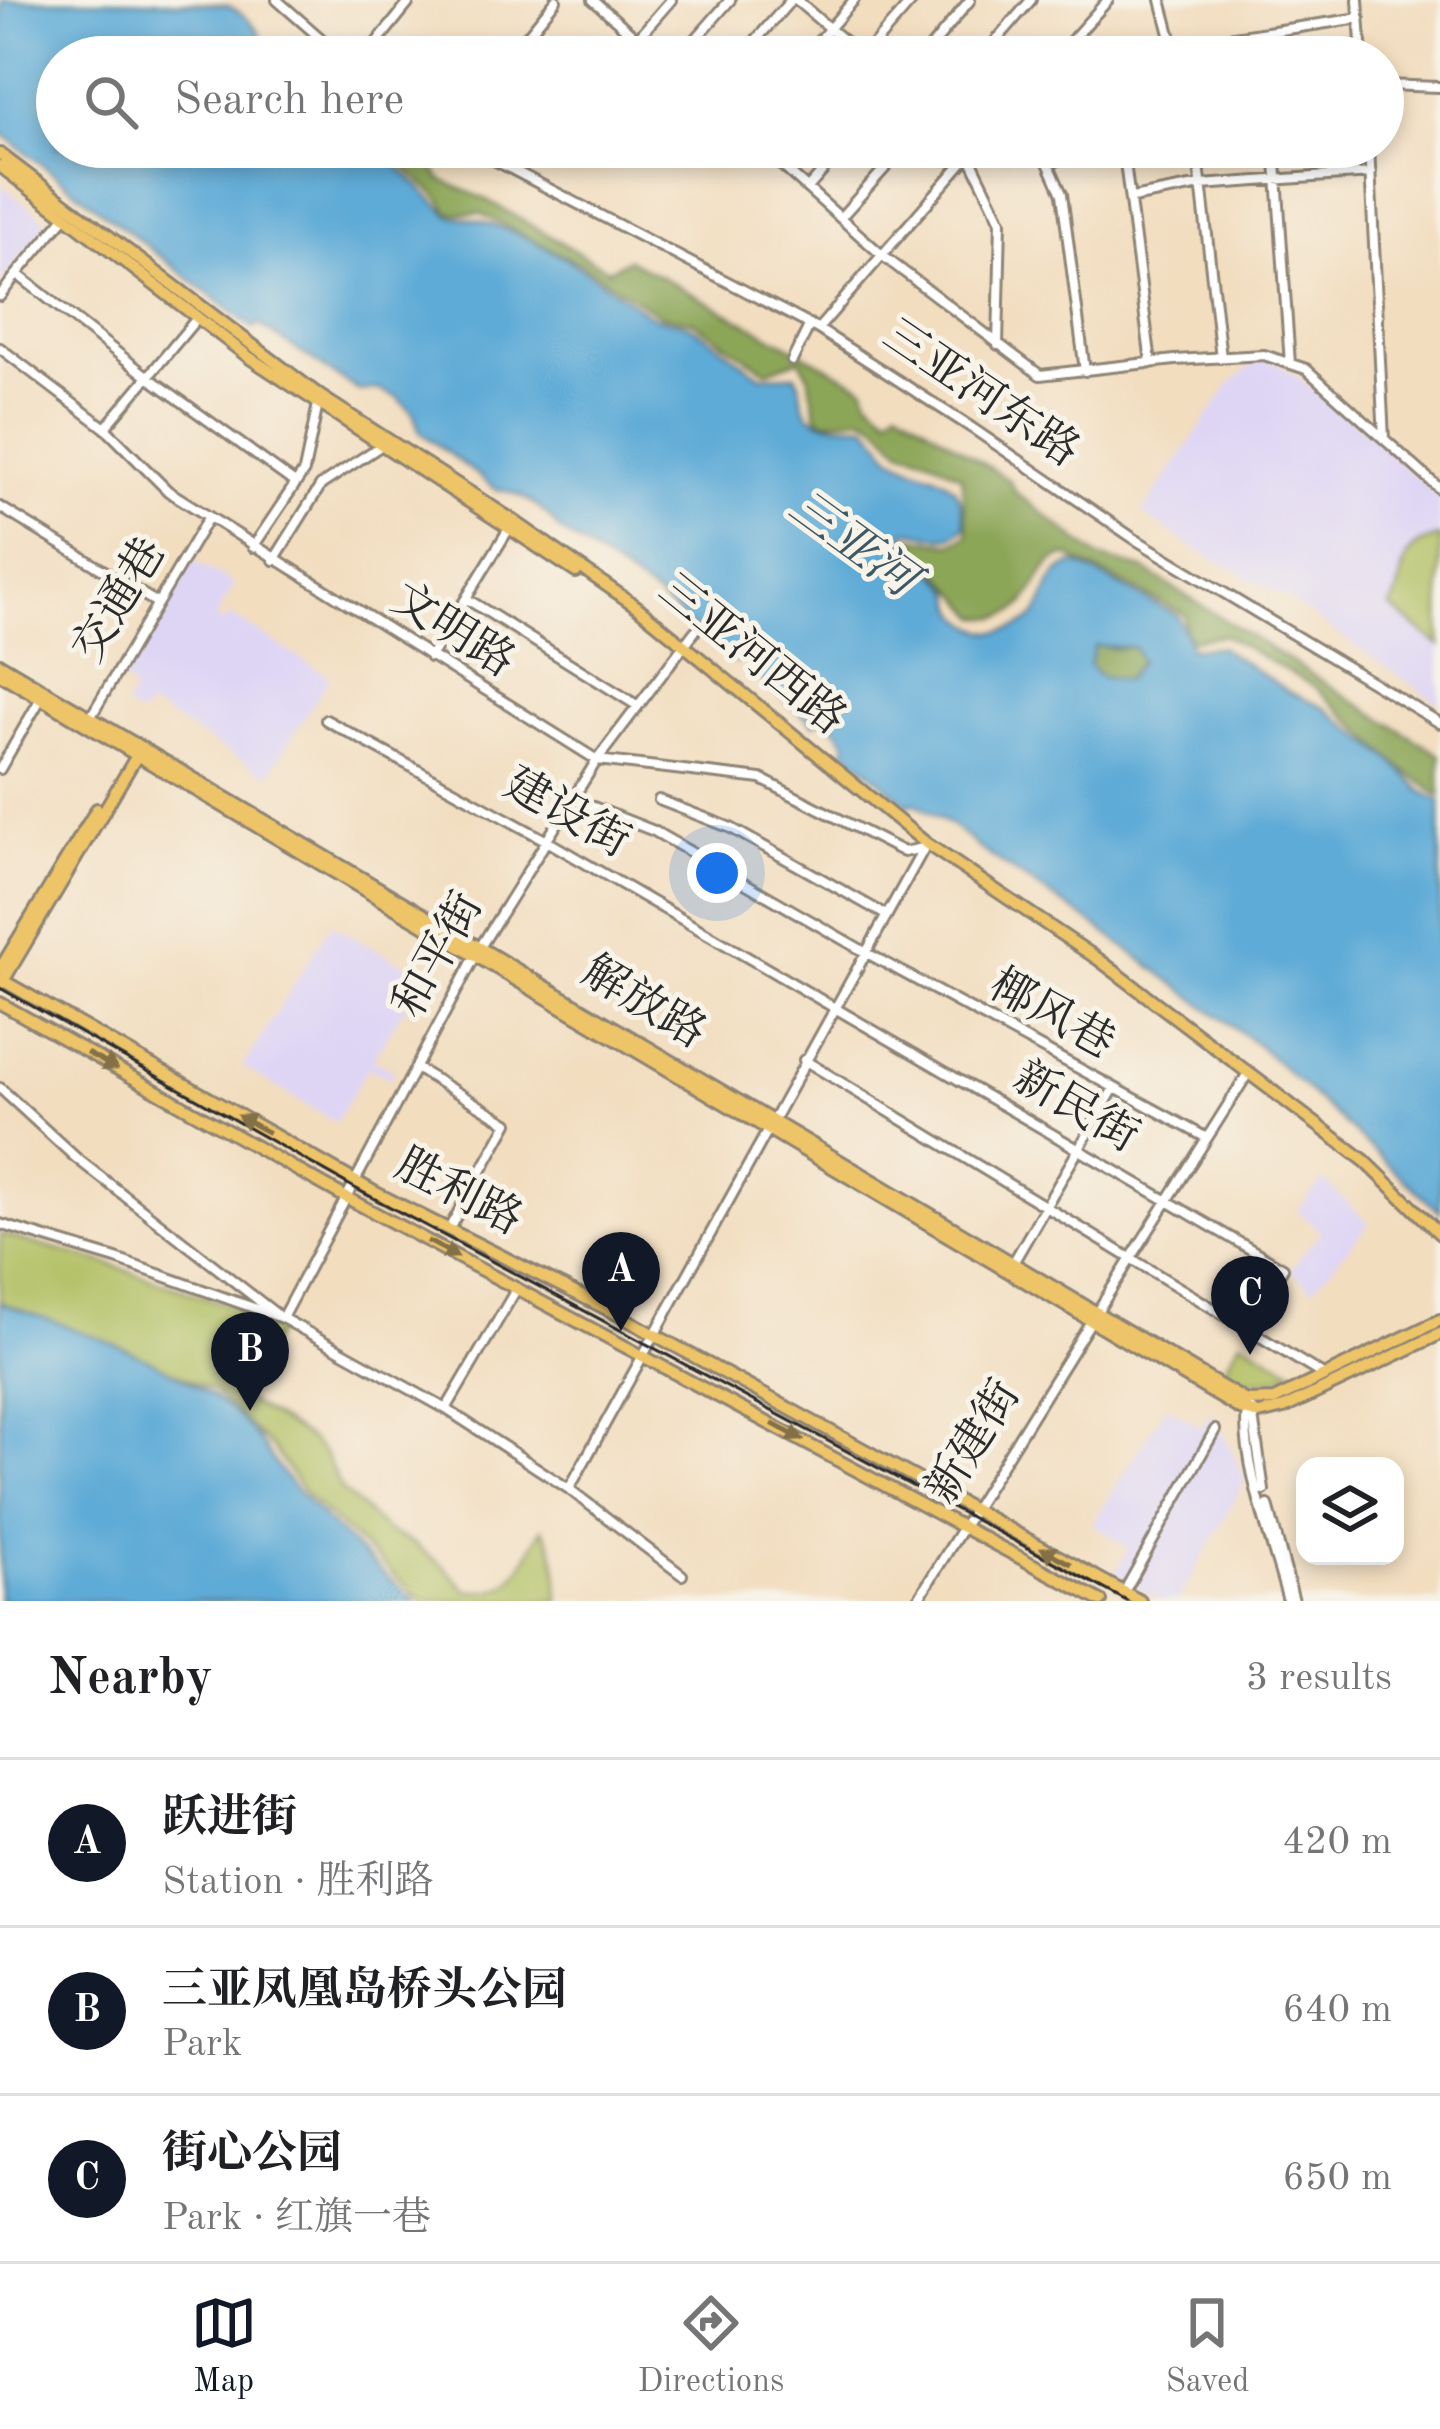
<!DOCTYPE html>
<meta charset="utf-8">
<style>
body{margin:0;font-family:"Old Standard TT","Noto Serif SC",serif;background:#f6f6f6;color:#202124}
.controls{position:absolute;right:36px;bottom:36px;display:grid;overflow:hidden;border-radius:24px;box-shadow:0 6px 18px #0003}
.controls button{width:108px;height:108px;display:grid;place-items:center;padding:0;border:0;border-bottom:3px solid #e0e0e0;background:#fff;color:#202124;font:60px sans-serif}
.you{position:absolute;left:717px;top:873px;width:42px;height:42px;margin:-30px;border:9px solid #fff;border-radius:50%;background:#1a73e8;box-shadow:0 0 0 18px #1a73e833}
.badge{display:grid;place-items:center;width:78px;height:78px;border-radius:50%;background:#111827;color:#fff;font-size:39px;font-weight:700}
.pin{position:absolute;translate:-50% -99px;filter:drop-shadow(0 3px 6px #0008)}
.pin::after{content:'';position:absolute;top:63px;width:42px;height:36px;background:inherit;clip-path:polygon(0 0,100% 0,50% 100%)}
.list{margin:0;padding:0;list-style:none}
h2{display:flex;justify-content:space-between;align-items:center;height:156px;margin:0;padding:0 48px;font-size:51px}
h2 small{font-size:39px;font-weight:400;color:#757577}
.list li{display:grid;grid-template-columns:78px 1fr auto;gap:36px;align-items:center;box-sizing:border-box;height:168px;padding:0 48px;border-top:3px solid #e0e0e0}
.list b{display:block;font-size:45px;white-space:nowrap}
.list p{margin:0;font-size:39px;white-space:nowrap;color:#757577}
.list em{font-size:39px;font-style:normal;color:#757577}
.icon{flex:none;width:66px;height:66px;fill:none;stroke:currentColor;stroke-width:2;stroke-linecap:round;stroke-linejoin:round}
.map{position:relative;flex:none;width:1440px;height:1601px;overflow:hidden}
.search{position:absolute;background:#fff;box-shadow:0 6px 18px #0003;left:36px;right:36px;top:36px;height:132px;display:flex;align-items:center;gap:30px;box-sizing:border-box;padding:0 42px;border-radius:66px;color:#757577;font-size:45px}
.sheet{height:660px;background:#fff}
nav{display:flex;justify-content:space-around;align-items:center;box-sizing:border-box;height:168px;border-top:3px solid #e0e0e0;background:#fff;font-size:33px;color:#757577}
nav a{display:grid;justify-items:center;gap:6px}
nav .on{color:#111827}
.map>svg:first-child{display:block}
.built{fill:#ded5f5}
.green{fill:#b1bf62;stroke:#6e7546;stroke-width:3}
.forest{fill:#8ca658;stroke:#5c6842;stroke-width:3}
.water{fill:#5eabd7;stroke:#446b81;stroke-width:3;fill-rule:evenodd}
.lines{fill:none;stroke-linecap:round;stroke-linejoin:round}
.minor-casing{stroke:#8e8475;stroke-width:14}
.major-casing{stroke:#8e8475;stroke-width:16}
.minor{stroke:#fff;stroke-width:8}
.major{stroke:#eec469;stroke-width:10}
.tram{stroke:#2b2b2b;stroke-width:3}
.oneway{fill:#837047}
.labels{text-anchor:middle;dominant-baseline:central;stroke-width:10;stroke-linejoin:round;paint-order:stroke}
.street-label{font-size:45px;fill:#2b2b2b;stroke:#f7f3e8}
.water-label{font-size:48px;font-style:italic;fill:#3d5867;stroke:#f7f3e8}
</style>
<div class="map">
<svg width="1440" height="1601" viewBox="0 0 1440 1601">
<rect width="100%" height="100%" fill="#f7f3e8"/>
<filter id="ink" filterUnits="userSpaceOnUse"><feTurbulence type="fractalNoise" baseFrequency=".00833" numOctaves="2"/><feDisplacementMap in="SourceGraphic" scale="24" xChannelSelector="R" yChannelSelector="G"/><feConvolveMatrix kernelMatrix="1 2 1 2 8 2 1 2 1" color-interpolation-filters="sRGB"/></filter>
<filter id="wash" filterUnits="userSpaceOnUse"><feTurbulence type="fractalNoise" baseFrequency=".004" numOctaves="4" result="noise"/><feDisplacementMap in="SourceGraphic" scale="48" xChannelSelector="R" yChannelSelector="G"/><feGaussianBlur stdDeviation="2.7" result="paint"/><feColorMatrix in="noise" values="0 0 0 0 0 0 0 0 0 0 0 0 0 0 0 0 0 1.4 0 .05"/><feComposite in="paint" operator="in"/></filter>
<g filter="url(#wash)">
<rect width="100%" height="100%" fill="#f2ddbf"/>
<path class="built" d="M0 184 48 222 0 284Z
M1259 359 1279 364 1329 399 1440 498V704L1283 596 1189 545 1142 513 1230 384Z
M188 558 234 584 216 618 224 623 230 615 330 677 268 775 149 706 140 717 125 707 133 693 131 686 118 678Z
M331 924 444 986 442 989 422 979 373 1059 394 1071 390 1078 368 1068 335 1122 243 1067Z
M1323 1180 1369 1223 1313 1289 1290 1270 1321 1231 1297 1211Z
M1166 1406 1201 1427 1212 1411 1246 1479 1178 1601H1162L1114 1576 1128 1548 1093 1524Z"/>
<path class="green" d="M1440 537V646L1390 607C1410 581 1389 547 1440 537Z
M0 1234 108 1264 264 1317 280 1327 258 1363 244 1399 310 1439 325 1455 341 1489 387 1531 414 1544 447 1569 466 1590C515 1599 521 1564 542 1529 558 1547 558 1578 559 1601H423L306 1495 274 1450 214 1391 120 1347 0 1302Z
M1241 1340 1293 1370C1270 1386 1245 1385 1223 1370Z"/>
<path class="forest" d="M382 147H409L431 164 440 179 489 201 609 270 628 259 865 387 868 398 889 416 898 407 1010 481 1014 491 1099 557 1143 569 1440 755V796L1404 770 1315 687 1223 635 1190 640 1185 631V615L1067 556C1030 560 1042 626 979 617L908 537 951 544 968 535 961 476 927 457 901 449 877 424 864 417 826 421 817 416 809 378 800 359 767 371 692 321 660 315 581 264 480 213H449L439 198Z
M1095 645 1114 649 1134 647 1141 661 1126 681 1100 677 1089 665Z"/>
<path class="water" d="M2 0C43 0 203 0 229 6 248 15 266 37 268 57H57V147H377L450 216C520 222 592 274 648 314 662 323 679 319 692 327 717 342 738 360 761 376L796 375C801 384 801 392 803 403 811 431 845 422 866 425 879 435 885 454 900 461 938 481 959 470 965 525 950 547 929 532 907 531L903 537C915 566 940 570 952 591 958 602 952 598 957 609 967 626 986 635 1004 631 1060 619 1033 581 1072 564L1079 565 1178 616 1191 648 1220 647 1289 692 1325 708 1388 757 1423 792 1440 801V1212L1258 1045 1092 923 977 847C966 833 932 814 914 802L909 806 844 749 847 743 836 728 818 719 814 724 757 677 760 672 742 657 736 663 654 594 558 529C547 509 518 491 496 489L420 432 413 413 397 397 377 389 359 391 258 324 254 329 0 132ZM1095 646 1134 647 1141 661 1126 680 1100 677 1089 664Z
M0 1303C80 1330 170 1359 235 1414 261 1437 275 1469 299 1493 335 1531 375 1566 415 1601H0Z"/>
</g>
<g filter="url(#ink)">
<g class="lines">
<defs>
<path id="minor" d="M277 0 342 57
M593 0 658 57
M796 0 863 57
M1161 0 1176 57
M1358 0 1362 57
M637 39 671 0
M1173 46 1360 18
M365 57 408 4
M510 57 556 0
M680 57 730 0
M741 57 791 0
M805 57 854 0
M863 57 913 0
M923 57 970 0
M982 57 1031 0
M1057 57 1108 0
M1383 85 1440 87
M469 147 818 329 972 428 1133 538 1440 723
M761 147 883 256 1040 375 1175 360 1264 355 1306 369 1440 489
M965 147 1001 221 998 345
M1041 147 1062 194 1085 371
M1123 147 1151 363
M1197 147 1221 358
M1275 147 1290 364
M1369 147 1384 439
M774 158 784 147
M1049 164 1090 147
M808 188 844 147
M1132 198 1201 185 1371 173
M65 217 17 274 148 377 295 483
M841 217 904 147
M0 296 17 274
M818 329 976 147
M0 348 105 428 168 491 597 760 761 779 904 852 923 848
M792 361 810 324
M105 428 198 317
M0 507 157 603
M253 547 304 471 318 404
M274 560 321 485 382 445
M467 599 638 706
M430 657 510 527
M90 718 208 518
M326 720 547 841 1283 1268 1246 1329
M0 769 41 698
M573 799 654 831 865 952 1205 1137
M659 800 731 828 886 915
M804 1060 1323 1375
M416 1068 508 1123 449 1229
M0 1088 75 1157 276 1314
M0 1224 116 1259 282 1318 446 1409 569 1489 682 1575
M1013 1263 1114 1088
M1097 1312 1245 1078
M282 1318 479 949 597 760 695 631
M446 1409 517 1288
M1247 1410C1240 1458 1275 1551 1288 1601
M1252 1410 1264 1490
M569 1489 923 850
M1268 1505 1294 1601
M1124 1592 1215 1430
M917 1601 1091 1321"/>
<path id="major" d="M0 154 320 396 514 521 636 606 927 844 1098 959 1365 1161 1440 1234
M0 166 250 358 576 572
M0 664 1246 1401 1274 1400 1440 1320
M0 674 1240 1409 1259 1414 1284 1408 1440 1334
M0 969 97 809
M0 979 376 1193 615 1313 1140 1601
M2 983 139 752
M0 1003 347 1198 1101 1601"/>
</defs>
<use href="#minor" class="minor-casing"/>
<use href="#major" class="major-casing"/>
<use href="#minor" class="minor"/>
<use href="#major" class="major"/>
<path class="tram" d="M0 988 353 1187 1127 1601"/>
</g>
<defs><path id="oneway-solid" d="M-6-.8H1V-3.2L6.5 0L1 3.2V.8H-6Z" transform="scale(3)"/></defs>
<g class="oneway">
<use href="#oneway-solid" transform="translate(102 1061) rotate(28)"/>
<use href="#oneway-solid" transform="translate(253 1124) rotate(-151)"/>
<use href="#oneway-solid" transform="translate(443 1249) rotate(28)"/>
<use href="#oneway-solid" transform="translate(788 1432) rotate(28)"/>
<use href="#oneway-solid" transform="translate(1056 1556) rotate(-152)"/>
</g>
</g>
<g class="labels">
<g class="street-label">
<text transform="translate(980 395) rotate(34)">三亚河东路</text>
<text transform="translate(121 601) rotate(-59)">交通巷</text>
<text transform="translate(452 632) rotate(32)">文明路</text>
<text transform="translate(751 656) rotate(39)">三亚河西路</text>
<text transform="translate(566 815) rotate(29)">建设街</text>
<text transform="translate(440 956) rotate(-61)">和平街</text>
<text transform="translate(643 1004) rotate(31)">解放路</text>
<text transform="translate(1051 1016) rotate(29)">椰风巷</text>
<text transform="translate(1075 1109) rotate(30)">新民街</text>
<text transform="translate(458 1194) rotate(27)">胜利路</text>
<text transform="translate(975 1443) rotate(-58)">新建街</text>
</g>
<g class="water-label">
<text transform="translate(852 545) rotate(36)">三亚河</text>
</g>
</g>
</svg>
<div class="controls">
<button><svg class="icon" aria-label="layers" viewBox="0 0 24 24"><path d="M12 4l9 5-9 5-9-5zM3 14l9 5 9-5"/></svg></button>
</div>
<div class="you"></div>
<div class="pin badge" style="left:621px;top:1331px">A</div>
<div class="pin badge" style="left:250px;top:1411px">B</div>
<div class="pin badge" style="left:1250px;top:1355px">C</div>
<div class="search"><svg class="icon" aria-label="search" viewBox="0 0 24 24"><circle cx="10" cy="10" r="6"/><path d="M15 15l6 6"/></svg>Search here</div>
</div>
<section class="sheet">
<h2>Nearby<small>3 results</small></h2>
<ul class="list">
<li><span class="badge">A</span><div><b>跃进街</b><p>Station · 胜利路</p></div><em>420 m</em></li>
<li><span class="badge">B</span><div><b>三亚凤凰岛桥头公园</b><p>Park</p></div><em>640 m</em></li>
<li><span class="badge">C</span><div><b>街心公园</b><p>Park · 红旗一巷</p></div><em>650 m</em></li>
</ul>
</section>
<nav>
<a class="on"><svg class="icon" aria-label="map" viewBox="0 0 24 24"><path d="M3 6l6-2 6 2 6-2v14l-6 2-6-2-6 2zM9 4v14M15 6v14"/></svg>Map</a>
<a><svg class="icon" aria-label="directions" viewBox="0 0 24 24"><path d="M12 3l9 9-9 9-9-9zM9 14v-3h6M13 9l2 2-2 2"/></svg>Directions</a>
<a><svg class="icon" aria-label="saved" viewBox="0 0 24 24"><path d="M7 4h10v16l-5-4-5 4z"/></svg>Saved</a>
</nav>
